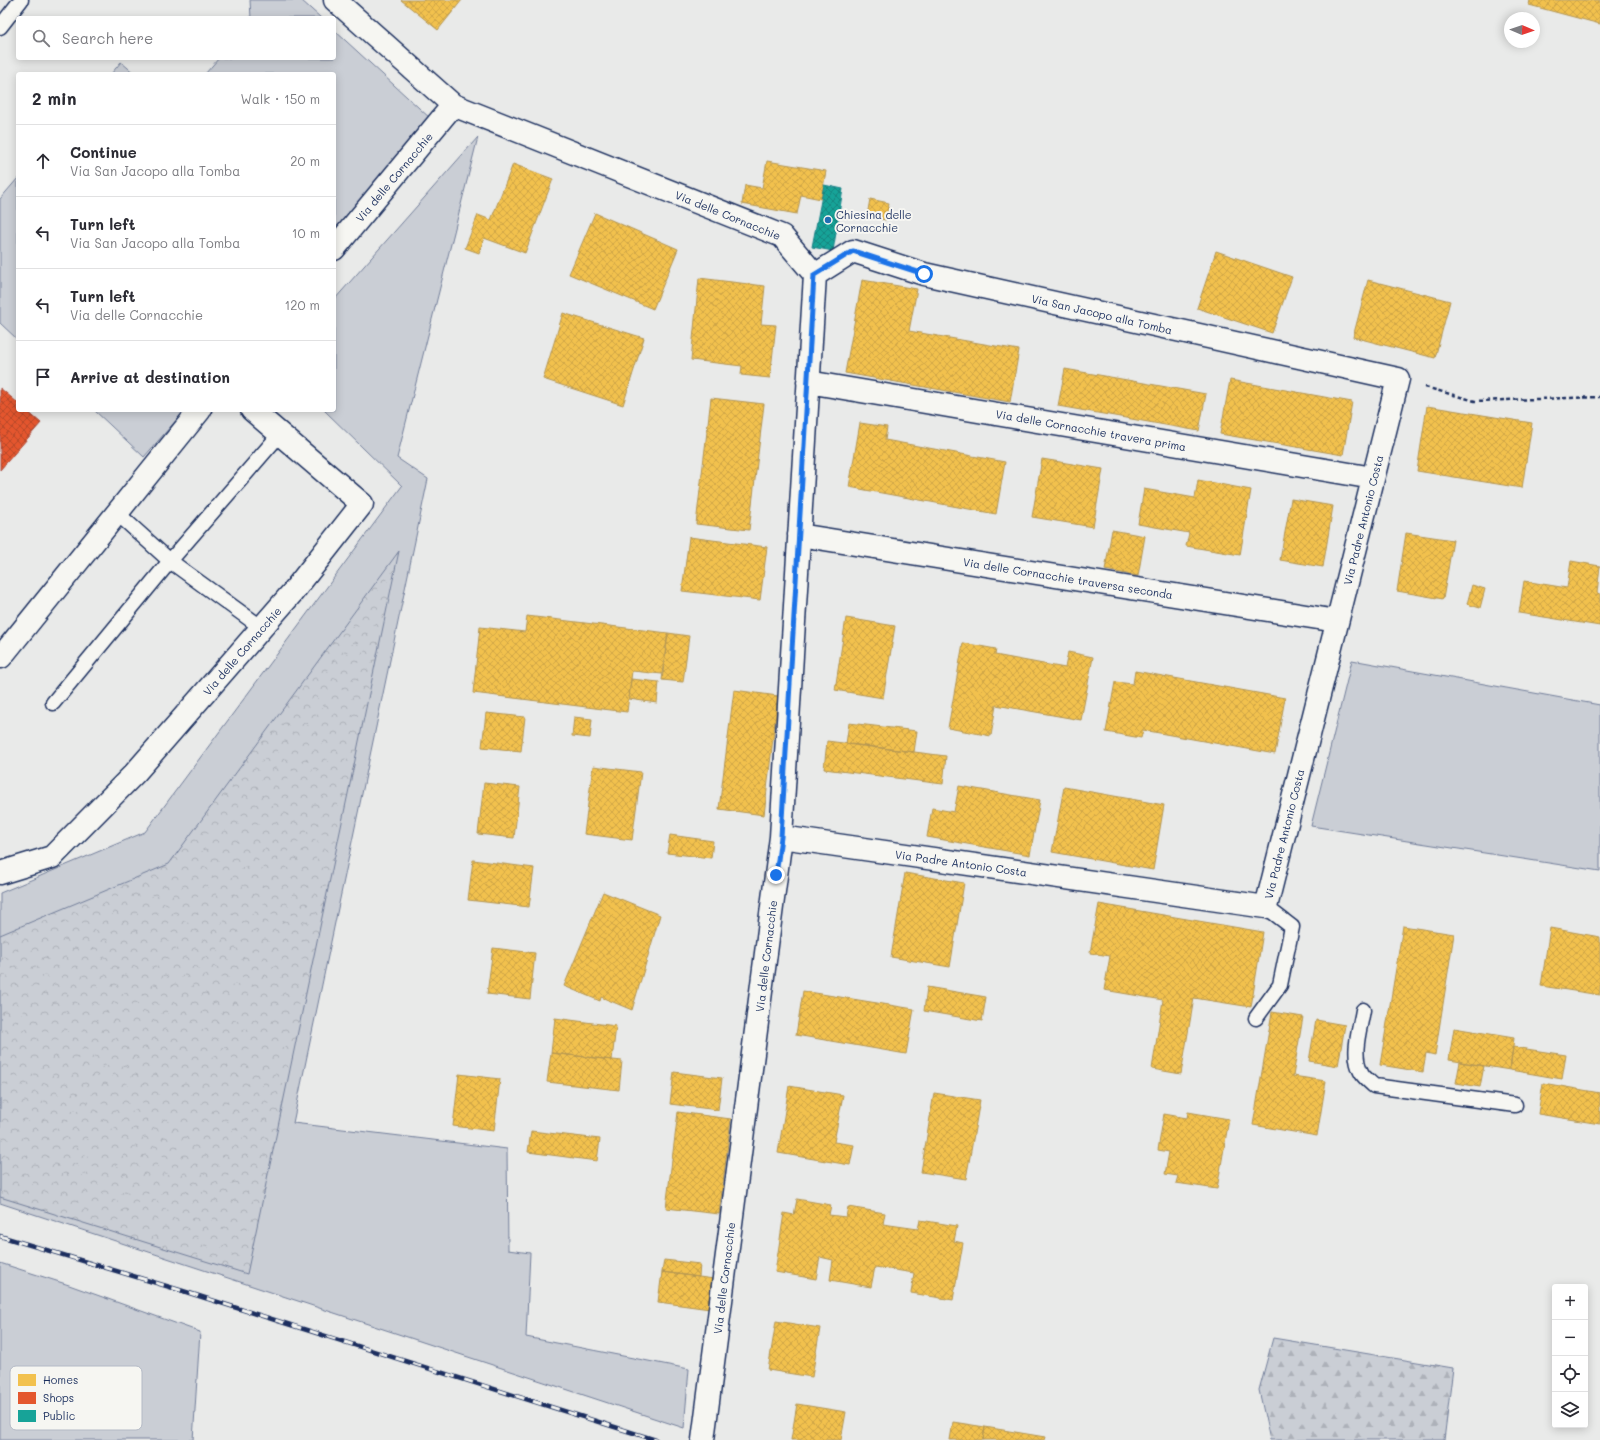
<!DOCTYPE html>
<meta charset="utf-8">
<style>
body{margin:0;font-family:Mali,sans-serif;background:#f7f7f7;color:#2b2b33}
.controls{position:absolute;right:12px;bottom:12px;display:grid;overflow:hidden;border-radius:4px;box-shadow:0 2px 10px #0003}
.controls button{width:36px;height:36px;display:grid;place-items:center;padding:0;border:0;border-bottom:1px solid #e1e1e2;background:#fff;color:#2b2b33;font:20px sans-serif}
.compass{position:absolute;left:1504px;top:12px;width:36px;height:36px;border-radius:50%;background:#fff;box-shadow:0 2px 10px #0003;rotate:92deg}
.stop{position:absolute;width:12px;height:12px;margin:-9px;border:3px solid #1a73e8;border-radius:50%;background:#fff}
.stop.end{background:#1a73e8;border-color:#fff;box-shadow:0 1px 4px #0008}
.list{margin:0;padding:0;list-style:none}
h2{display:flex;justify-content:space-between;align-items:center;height:52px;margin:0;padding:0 16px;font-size:17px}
h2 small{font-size:13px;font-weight:400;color:#7c7c81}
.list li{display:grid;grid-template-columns:26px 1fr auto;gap:12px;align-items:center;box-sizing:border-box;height:72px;padding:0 16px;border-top:1px solid #e1e1e2}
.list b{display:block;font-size:15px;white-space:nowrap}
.list p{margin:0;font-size:13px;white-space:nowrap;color:#7c7c81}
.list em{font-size:13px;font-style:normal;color:#7c7c81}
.icon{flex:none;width:22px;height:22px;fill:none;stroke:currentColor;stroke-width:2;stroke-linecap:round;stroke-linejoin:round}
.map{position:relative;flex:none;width:1600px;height:1440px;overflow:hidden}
.search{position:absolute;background:#fff;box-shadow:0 2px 10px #0003;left:16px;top:16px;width:320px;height:44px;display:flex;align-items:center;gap:10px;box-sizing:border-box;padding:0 14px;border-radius:4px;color:#7c7c81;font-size:15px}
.panel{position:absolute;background:#fff;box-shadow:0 2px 10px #0003;left:16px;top:72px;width:320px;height:340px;border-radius:4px}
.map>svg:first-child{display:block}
.green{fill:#caced5;stroke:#727e9a}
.forest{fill:url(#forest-firs);stroke:#727e9a}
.park{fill:url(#park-crowns);stroke:#727e9a}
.homes{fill:url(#homes-cross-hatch);stroke:#b29553}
.shops{fill:url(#shops-cross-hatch);stroke:#a84b3c}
.public{fill:url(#public-cross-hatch);stroke:#188087}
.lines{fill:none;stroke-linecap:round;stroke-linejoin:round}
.service-casing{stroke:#1b2f5e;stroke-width:17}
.minor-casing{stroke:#1b2f5e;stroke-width:25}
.path{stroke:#1b2f5e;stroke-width:2.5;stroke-dasharray:4 3;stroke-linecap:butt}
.service{stroke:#f6f6f2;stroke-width:14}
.minor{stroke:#f6f6f2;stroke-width:22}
.rail-casing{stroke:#1b2f5e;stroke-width:4.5}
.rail{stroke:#f6f6f2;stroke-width:3;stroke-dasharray:9;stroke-linecap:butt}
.route{stroke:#1a73e8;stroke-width:5}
.poi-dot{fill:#1f6fb2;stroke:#f6f6f2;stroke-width:1.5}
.labels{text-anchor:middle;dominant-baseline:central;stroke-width:4;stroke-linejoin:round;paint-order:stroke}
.street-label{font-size:11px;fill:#1b2f5e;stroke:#f6f6f2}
.poi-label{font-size:11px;fill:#1b2f5e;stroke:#f6f6f2;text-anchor:start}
.key{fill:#f6f6f2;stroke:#b4bac6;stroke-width:1}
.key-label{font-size:11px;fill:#1b2f5e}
</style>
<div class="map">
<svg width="1600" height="1440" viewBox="0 0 1600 1440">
<defs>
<pattern id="forest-firs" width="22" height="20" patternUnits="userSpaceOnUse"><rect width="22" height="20" fill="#caced5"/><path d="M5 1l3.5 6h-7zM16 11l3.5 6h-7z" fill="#adb1b9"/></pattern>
<pattern id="park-crowns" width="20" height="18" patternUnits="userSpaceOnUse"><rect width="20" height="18" fill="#caced5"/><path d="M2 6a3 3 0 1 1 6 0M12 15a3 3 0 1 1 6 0" fill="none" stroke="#adb1b9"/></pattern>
<pattern id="homes-cross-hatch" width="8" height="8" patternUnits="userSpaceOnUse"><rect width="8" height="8" fill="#f2c14e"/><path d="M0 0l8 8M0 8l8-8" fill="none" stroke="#cfa646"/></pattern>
<pattern id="shops-cross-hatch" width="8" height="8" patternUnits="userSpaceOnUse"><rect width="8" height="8" fill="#e4572e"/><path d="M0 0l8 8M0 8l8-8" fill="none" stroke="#b8482a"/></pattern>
<pattern id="public-cross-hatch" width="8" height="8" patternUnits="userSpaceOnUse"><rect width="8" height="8" fill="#17a398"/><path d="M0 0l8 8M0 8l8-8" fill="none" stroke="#14857f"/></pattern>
</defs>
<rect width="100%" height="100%" fill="#e9eae9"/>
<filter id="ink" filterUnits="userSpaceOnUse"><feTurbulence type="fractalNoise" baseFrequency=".025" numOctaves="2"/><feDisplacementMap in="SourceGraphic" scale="8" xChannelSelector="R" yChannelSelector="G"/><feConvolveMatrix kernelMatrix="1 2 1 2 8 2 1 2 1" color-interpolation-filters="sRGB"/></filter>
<g filter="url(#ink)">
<path class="green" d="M250 0H301L321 18H251Z
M334 30 431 119 334 236V74H205L219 58H334Z
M121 62 135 74H111Z
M478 137 397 458 428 479 293 1123 507 1149 508 1250 530 1253 526 1337 689 1369 684 1428 0 1203V893L145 832 402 486 324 410H334V300Z
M18 178V340L0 323V199Z
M94 410H185L144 457Z
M1352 660 1600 705V871L1311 826Z
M0 1263 69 1285 200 1332 193 1440H0Z"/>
<path class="forest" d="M1273 1338 1453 1368 1444 1440H1270L1259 1390Z"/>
<path class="park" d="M399 551 247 1274 0 1197V935L169 864Z"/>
<path class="homes" d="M401 0H462L438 30Z
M1530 0H1600V24L1529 5Z
M767 161 826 171 821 199 801 195 797 214 742 204 745 185 762 188Z
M513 164 553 179 525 253 484 238 479 253 465 248 478 215 491 220Z
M870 199 889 203 886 220 867 216Z
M595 213 678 249 653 309 569 274Z
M1216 251 1292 277 1272 333 1197 308Z
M699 278 765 286 761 324 776 325 770 378 741 375 742 366 691 360Z
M862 280 917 289 909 331 1019 350 1010 402 845 373Z
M1368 280 1450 301 1435 358 1353 337Z
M563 313 644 338 623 405 543 379Z
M1065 369 1206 394 1199 431 1058 406Z
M1230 380 1352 402 1343 455 1220 434Z
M711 398 764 404 749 530 696 524Z
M1427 406 1532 423 1522 488 1417 471Z
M860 423 887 427 885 440 1005 462 996 514 849 487Z
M1042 459 1103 469 1093 527 1032 517Z
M1198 480 1251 490 1240 555 1186 546 1189 533 1138 524 1144 489 1195 498Z
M1291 499 1333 506 1323 567 1280 560Z
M1112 530 1145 536 1138 576 1105 570Z
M1406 533 1453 540 1443 599 1397 591Z
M689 537 767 547 760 600 682 591Z
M1571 561 1600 566 1597 593 1600 594V626L1519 613 1524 581 1567 588Z
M1472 585 1485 589 1480 608 1467 604Z
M527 616 668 633 662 674 632 671 627 712 473 693 480 627 525 632Z
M846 618 895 626 883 698 835 690Z
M668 633 689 636 683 682 662 680Z
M963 643 996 649 995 655 1065 668 1068 652 1093 657 1081 720 996 705 991 736 948 728Z
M1135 671 1285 698 1275 754 1143 730 1141 738 1106 732 1115 682 1133 684Z
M631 679 659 682 657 703 629 699Z
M734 690 778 696 764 815 719 809Z
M486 713 525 717 521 751 482 747Z
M574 717 592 719 590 738 572 736Z
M849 723 917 731 914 752 846 744Z
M827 741 946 756 943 784 824 769Z
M593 766 641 772 632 840 584 834Z
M484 783 520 787 514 838 478 834Z
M959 786 1040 800 1030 855 927 837 932 808 954 812Z
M1064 787 1164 805 1153 870 1052 852Z
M670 835 713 841 711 858 667 853Z
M473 860 534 868 529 907 468 900Z
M905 873 964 883 950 967 891 957Z
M603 892 660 915 632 1010 601 997 600 1001 564 986Z
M1099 904 1263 932 1251 1007 1194 998 1181 1074 1152 1069 1163 1000 1104 990 1110 956 1090 953Z
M1403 926 1454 934 1435 1055 1426 1053 1423 1072 1380 1065Z
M1550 928 1600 937V995L1541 986Z
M493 948 535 953 530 999 487 994Z
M927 987 986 997 982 1021 924 1011Z
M803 991 914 1009 906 1054 796 1035Z
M1272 1012 1303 1017 1293 1076 1326 1081 1317 1136 1253 1125Z
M555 1018 616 1026 612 1060 551 1053Z
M1316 1020 1345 1025 1338 1066 1309 1061Z
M1454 1028 1514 1038 1510 1070 1449 1060Z
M1513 1047 1566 1055 1562 1079 1510 1070Z
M551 1053 622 1061 619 1090 547 1082Z
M1460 1062 1484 1066 1480 1087 1456 1083Z
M674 1072 722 1078 718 1110 670 1104Z
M459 1074 500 1079 494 1131 453 1126Z
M1543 1083 1600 1093V1124L1538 1114Z
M789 1086 843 1095 834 1142 854 1145 850 1165 778 1153Z
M934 1093 980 1100 966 1179 921 1172Z
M678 1112 731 1119 719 1214 666 1208Z
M1188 1112 1229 1119 1217 1189 1176 1183 1178 1176 1165 1174 1169 1152 1158 1150 1164 1114 1187 1118Z
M531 1131 600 1139 597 1161 528 1152Z
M797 1199 831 1205 829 1215 846 1217 848 1207 885 1213 883 1224 918 1229 920 1220 957 1226 954 1241 963 1243 953 1300 911 1293 914 1273 875 1267 871 1287 830 1280 833 1260 820 1257 816 1279 775 1272 784 1213 794 1215Z
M664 1260 700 1264 699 1277 662 1272Z
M662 1272 714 1279 710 1309 658 1302Z
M776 1321 820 1328 812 1377 768 1370Z
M797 1404 846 1412 841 1440H791Z
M953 1422 985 1427 983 1440H950Z
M985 1427 1045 1437 1044 1440H983Z"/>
<path class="shops" d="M0 388 18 403V410H26L41 423 0 470Z"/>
<path class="public" d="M824 185 843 189 833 251 812 247Z"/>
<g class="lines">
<defs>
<path id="service" d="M0 27 21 0
M117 513 170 561 262 628
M53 703 170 561 280 434
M1363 1010C1360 1029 1351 1054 1361 1072 1363 1077 1369 1081 1374 1086L1515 1105
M1256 1018 1280 985 1292 927 1266 907"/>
<path id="minor" d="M335 0 453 105 782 236 815 275 781 837 703 1440
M334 249 453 105
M808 382 1373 478
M799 535 1337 621
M1 657 200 410
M781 837 1266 907 1398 379 924 274 853 251 815 275
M0 873 52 857 135 773 292 593 362 504 252 410"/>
</defs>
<use href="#service" class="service-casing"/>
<use href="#minor" class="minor-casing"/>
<path class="path" d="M1425 387 1475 401 1600 397"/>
<use href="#service" class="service"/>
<use href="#minor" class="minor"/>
<defs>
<path id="rail" d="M0 1236 183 1291 656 1440"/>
</defs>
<use href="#rail" class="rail-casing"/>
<use href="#rail" class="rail"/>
</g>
</g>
<g class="lines" filter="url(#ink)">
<path class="route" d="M776 875 781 837 814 275 853 251 924 274"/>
</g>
<circle class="poi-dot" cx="828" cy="220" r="4"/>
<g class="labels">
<g class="street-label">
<text transform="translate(394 177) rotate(-50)">Via delle Cornacchie</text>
<text transform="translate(728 215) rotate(22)">Via delle Cornacchie</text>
<text transform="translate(1102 314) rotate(13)">Via San Jacopo alla Tomba</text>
<text transform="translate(1091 430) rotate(10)">Via delle Cornacchie travera prima</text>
<text transform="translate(1363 520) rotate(-76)">Via Padre Antonio Costa</text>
<text transform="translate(1068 578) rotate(9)">Via delle Cornacchie traversa seconda</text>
<text transform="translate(242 651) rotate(-49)">Via delle Cornacchie</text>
<text transform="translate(1284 834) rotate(-76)">Via Padre Antonio Costa</text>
<text transform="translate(961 863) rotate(8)">Via Padre Antonio Costa</text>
<text transform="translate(766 956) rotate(-83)">Via delle Cornacchie</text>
<text transform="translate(724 1278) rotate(-83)">Via delle Cornacchie</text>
</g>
<g class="poi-label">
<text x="836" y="214">Chiesina delle<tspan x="836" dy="13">Cornacchie</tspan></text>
</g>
</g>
<rect x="10" y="1366" width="132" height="64" rx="6" class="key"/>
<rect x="18" y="1374" width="18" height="12" fill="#f2c14e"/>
<rect x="18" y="1392" width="18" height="12" fill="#e4572e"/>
<rect x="18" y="1410" width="18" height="12" fill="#17a398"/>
<g class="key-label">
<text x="43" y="1384">Homes</text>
<text x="43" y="1402">Shops</text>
<text x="43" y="1420">Public</text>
</g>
</svg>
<div class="controls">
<button>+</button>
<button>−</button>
<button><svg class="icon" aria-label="locate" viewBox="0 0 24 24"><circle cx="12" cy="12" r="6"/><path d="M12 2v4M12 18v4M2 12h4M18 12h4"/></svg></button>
<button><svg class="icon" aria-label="layers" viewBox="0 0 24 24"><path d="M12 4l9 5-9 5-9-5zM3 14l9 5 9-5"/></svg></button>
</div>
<svg class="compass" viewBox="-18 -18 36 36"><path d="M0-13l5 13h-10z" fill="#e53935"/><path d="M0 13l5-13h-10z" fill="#7c7c81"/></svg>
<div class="stop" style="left:924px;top:274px"></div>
<div class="stop end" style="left:776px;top:875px"></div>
<div class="search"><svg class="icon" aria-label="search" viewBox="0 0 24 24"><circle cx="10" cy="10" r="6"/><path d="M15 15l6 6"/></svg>Search here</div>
<section class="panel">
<h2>2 min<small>Walk · 150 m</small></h2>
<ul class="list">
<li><svg class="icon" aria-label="ahead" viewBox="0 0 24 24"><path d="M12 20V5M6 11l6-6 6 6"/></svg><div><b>Continue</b><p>Via San Jacopo alla Tomba</p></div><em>20 m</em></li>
<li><svg class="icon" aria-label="left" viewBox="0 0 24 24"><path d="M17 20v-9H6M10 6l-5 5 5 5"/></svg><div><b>Turn left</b><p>Via San Jacopo alla Tomba</p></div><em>10 m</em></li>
<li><svg class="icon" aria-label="left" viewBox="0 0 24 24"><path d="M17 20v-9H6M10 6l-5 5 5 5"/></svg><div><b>Turn left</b><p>Via delle Cornacchie</p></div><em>120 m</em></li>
<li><svg class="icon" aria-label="arrive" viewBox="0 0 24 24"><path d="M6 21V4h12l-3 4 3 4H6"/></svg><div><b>Arrive at destination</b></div></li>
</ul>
</section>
</div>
